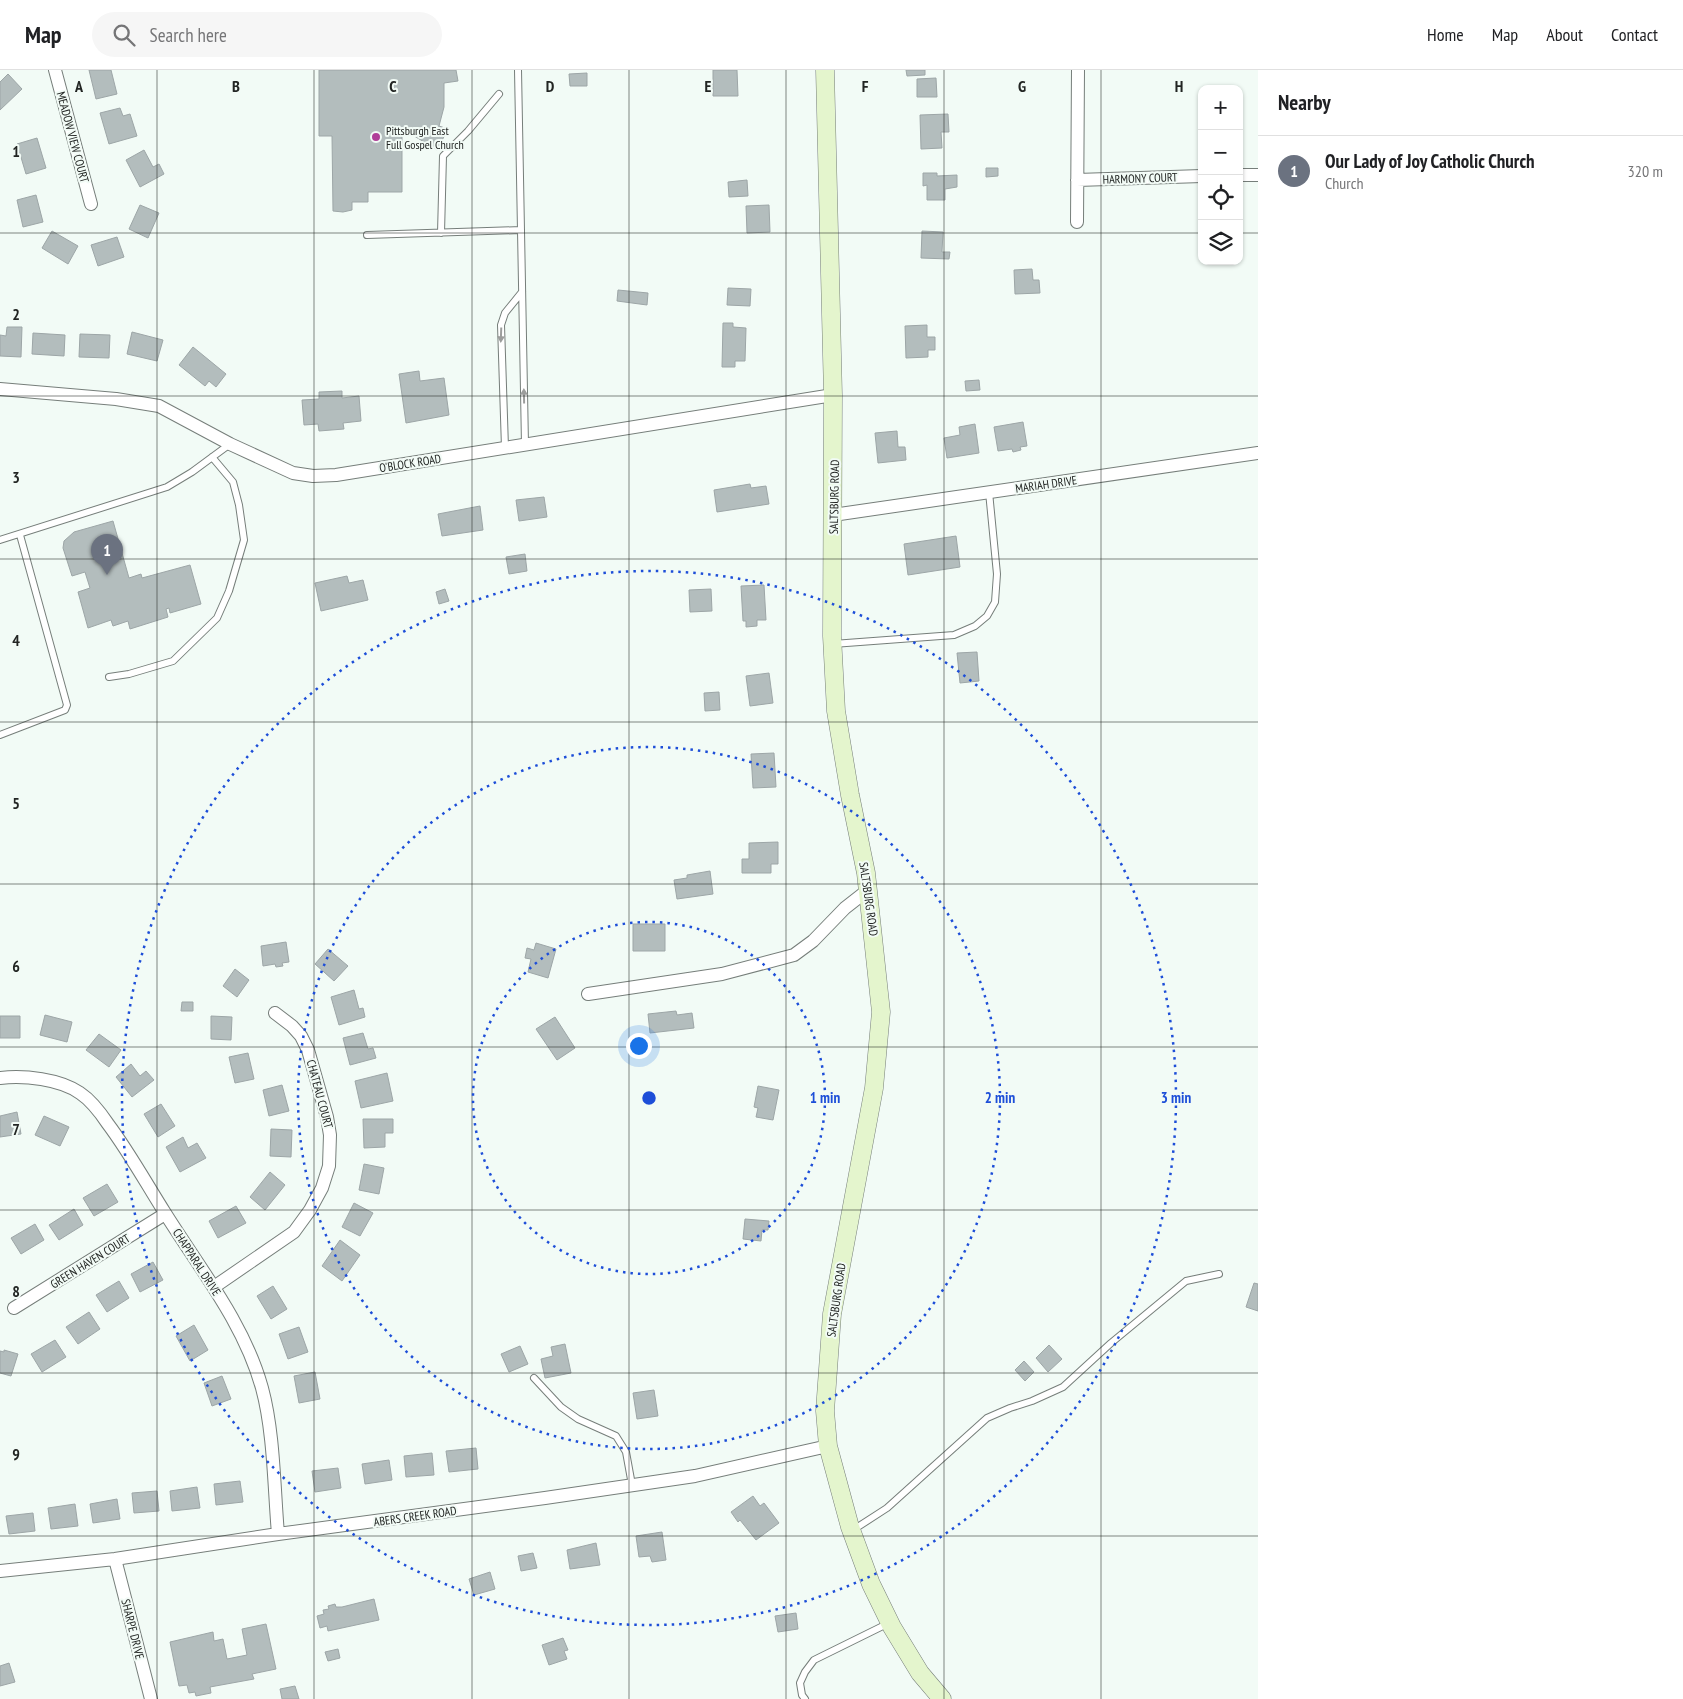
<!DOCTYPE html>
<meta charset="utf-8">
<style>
body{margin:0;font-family:"PT Sans Narrow",sans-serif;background:#f6f6f6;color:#202124}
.controls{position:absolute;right:15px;top:15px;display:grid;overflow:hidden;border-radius:10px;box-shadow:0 1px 4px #0004}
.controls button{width:45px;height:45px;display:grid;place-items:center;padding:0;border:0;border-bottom:1px solid #e0e0e0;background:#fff;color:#202124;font:25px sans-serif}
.you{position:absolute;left:638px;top:975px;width:18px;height:18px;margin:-12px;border:4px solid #fff;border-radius:50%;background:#1a73e8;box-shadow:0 0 0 8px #1a73e833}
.badge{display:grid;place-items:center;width:32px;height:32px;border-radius:50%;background:#0b8043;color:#fff;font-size:16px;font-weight:700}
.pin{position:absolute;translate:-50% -41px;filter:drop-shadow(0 1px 2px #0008)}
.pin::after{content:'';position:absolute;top:26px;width:18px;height:15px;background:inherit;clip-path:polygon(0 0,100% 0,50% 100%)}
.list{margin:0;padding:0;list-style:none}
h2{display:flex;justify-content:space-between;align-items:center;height:65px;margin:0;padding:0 20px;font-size:21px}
h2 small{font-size:16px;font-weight:400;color:#757577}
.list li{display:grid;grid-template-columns:32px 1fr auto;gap:15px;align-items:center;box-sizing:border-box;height:70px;padding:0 20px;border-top:1px solid #e0e0e0}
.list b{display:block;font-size:19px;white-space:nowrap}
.list p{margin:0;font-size:16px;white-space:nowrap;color:#757577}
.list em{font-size:16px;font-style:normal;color:#757577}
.icon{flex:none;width:28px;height:28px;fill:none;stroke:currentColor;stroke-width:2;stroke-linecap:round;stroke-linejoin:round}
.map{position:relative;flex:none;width:1258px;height:1629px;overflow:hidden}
header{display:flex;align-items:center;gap:30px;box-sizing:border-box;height:70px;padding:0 25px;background:#fff;border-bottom:1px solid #e0e0e0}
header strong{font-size:24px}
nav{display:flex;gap:28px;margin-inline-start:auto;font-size:18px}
.search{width:350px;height:45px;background:#f6f6f6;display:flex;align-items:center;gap:12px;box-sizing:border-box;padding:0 18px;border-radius:28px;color:#757577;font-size:19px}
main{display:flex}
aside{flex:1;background:#fff}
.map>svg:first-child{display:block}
.building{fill:#b3bdbd;stroke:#9da6a7}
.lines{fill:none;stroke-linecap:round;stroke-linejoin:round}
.lane-casing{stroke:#767e7a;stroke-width:8}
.street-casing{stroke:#767e7a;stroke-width:14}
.secondary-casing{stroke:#767e7a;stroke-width:19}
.lane{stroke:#fff;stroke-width:6}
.street{stroke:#fff;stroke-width:12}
.secondary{stroke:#e4f5cd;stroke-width:18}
.oneway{fill:#9c9d9c}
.grid{fill:none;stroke:#222523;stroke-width:1;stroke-opacity:0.55}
.ring{fill:none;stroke:#1d4ed8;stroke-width:2.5;stroke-dasharray:2.5 5}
.poi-dot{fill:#b03e98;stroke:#f2fbf6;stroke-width:2}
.labels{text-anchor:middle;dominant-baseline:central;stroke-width:4;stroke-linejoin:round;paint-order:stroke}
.poi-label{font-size:12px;fill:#222523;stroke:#f2fbf6;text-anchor:start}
.street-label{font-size:12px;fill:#222523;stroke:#f2fbf6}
.grid-label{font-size:16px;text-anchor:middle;font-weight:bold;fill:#222523;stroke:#f2fbf6;stroke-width:4;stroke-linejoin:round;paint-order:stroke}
.centre{fill:#1d4ed8;stroke:#f2fbf6;stroke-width:2.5}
.ring-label{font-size:15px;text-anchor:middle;font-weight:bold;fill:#1d4ed8;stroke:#f2fbf6;stroke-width:4;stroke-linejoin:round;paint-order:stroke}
</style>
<header>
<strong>Map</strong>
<div class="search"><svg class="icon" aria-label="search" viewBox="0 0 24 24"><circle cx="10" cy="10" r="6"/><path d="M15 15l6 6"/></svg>Search here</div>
<nav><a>Home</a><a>Map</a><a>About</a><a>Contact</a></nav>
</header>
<main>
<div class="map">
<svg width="1258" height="1629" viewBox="0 0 1258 1629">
<rect width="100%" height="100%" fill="#f2fbf6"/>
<path class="building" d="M89 0H111L117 24 96 29Z
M319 0H456L458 11 444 13V37L439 56 448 59 437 80 403 59 402 63V122H368V132H352V140L343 142 333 141 332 66H319Z
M713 0H737L738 26H713Z
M906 0H925V5L907 6Z
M587 3V16H570L569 4Z
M8 4 22 19 0 40V12Z
M936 8 937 27H917V9Z
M120 38 123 46 130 44 137 66 109 74 100 43Z
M948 44 949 62H941L942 78 921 79 920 45Z
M37 68 46 98 26 104 17 74Z
M144 80 153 97 159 94 164 104 140 117 126 90Z
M986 98H998V106L986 107Z
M923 103H937V106L957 105V117L945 119V130H927V115L923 116Z
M747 110 748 126 729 127 728 112Z
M36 125 43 152 23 157 17 130Z
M140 135 159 143 148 168 129 159Z
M769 135 770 162 747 163 746 136Z
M52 161 78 176 68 194 42 178Z
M922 161 943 162 942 182H950L949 189 921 188Z
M117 167 124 187 98 196 91 175Z
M1032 199 1033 210H1039L1040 223 1015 224 1014 200Z
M728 218 751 219 750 236 727 235Z
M618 220 648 223 647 235 617 231Z
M723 253H733V257L746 258 745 291H735V297H722Z
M927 255V267H935V280H928V287L906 288 905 256Z
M7 257H22L21 287 0 286V265L6 266Z
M132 262 163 270 157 291 127 284Z
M33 263 65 265 64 286 32 284Z
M80 264 110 265 109 288 79 287Z
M193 277 226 304 216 317 209 311 205 316 179 295Z
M419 301 420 311 444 308 449 345 406 353 399 304Z
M979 310 980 320 966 321 965 311Z
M342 321V328L359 326 361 351 343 353 344 359 319 361 318 354 304 355 302 330 319 329V322Z
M1023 352 1027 376 1020 377 1021 380 1013 382 1012 379 998 381 994 357Z
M975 354 979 383 947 388 944 368 960 365 959 357Z
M897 361 898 377H905L906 390 878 393 875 363Z
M750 414 751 418 766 416 769 434 717 442 714 420Z
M544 427 547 447 519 451 516 430Z
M480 436 483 460 442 466 438 444Z
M113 451 129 508 141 504 142 508 190 495 201 534 170 543 169 538 166 539 168 547 130 559 128 551 113 556 111 550 88 558 78 522 90 518 85 502 72 506 63 478 64 471 74 462Z
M956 466 960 497 908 505 904 474Z
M525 484 527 501 509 504 506 487Z
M347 506 349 513 363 510 368 530 321 541 315 513Z
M764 515 766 550H757V556L746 557V551H743L741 516Z
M445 519 449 531 439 534 436 522Z
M711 519 712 541 690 542 689 520Z
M977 582 979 611 960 613 957 583Z
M769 603 773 633 750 636 746 606Z
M719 622 720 640 705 641 704 623Z
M774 683 776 717 753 718 751 684Z
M778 772V794H771V803H742V789H749V773Z
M710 801 713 824 677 829 674 810 687 808V805Z
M633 854H665V881H633Z
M286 872 289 892 282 893 283 896 276 897 275 894 263 896 261 876Z
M536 873 556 879 548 908 528 902 531 889 525 888 527 878 534 880Z
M328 879 348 896 334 911 315 894Z
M235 899 249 910 237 927 223 916Z
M354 920 359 939 363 938 365 947 339 955 331 927Z
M182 932H193V941H181Z
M676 941 677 945 692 943 694 958 650 963 648 944Z
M45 945 72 952 67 972 40 965Z
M0 946H20V968H0Z
M211 946 232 947 231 970 211 969Z
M555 947 575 978 557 990 536 959Z
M363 963 368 979 373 978 376 988 350 995 343 968Z
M99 964 121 980 109 997 86 980Z
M248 983 254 1009 235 1013 229 987Z
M131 994 140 1006 146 1001 154 1010 132 1027 116 1007Z
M387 1003 393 1031 361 1038 355 1011Z
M282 1015 289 1041 269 1046 263 1020Z
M758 1016 779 1020 773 1050 756 1047 758 1038 754 1037Z
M161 1034 175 1056 158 1067 144 1044Z
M17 1042 21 1064 0 1067V1046Z
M44 1046 69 1057 60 1076 35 1065Z
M363 1049H393V1063H385V1077L364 1078Z
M271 1059 292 1060 291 1087 270 1086Z
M183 1067 188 1078 197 1073 206 1088 180 1102 166 1077Z
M364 1094 384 1098 379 1124 359 1120Z
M270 1102 285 1115 265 1140 250 1127Z
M107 1114 118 1132 94 1146 83 1128Z
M354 1133 373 1143 360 1166 342 1157Z
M236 1136 246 1153 218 1168 209 1151Z
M74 1139 83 1155 59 1170 49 1155Z
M745 1149 769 1151 768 1160H762L761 1171 743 1169Z
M35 1154 44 1170 21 1184 11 1168Z
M340 1170 360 1185 342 1211 322 1196Z
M153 1192 163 1210 140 1222 131 1204Z
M119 1211 129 1228 107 1242 96 1225Z
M1254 1213 1258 1214V1241L1246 1237Z
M273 1216 287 1239 271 1249 257 1226Z
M89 1242 100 1259 78 1274 66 1257Z
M194 1255 208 1280 190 1291 176 1266Z
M299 1257 308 1282 288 1289 279 1264Z
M55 1270 66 1287 42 1302 31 1284Z
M565 1274 571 1303 545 1308 541 1289 553 1286 551 1277Z
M1049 1275 1062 1289 1048 1302 1036 1288Z
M520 1276 528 1294 509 1302 501 1284Z
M4 1280 18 1284 11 1306 0 1303V1281L4 1282Z
M1024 1291 1034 1302 1025 1311 1015 1300Z
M315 1302 320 1329 299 1333 294 1306Z
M222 1306 231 1329 212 1336 204 1313Z
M654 1320 658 1346 637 1349 633 1323Z
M476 1378 478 1399 449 1402 446 1381Z
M432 1383 434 1405 406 1407 404 1386Z
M389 1390 392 1410 365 1414 362 1394Z
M338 1398 341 1418 315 1422 312 1401Z
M240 1411 243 1432 216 1435 214 1414Z
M197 1417 200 1438 172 1441 170 1421Z
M157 1421 159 1441 134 1443 132 1423Z
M753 1426 760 1436 764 1433 779 1453 756 1470 740 1450 738 1452 731 1442Z
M117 1429 120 1449 93 1453 90 1434Z
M75 1434 78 1456 51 1459 48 1438Z
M33 1443 35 1461 9 1464 6 1446Z
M662 1462 666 1490 652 1492 650 1486 639 1487 636 1466Z
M596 1473 600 1495 570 1499 567 1480Z
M533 1483 537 1498 521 1501 518 1486Z
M490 1502 495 1519 474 1525 469 1509Z
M374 1529 379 1550 328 1561 327 1556 320 1558 317 1546 324 1544 323 1540 329 1539 328 1536 335 1534 336 1537H342Z
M796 1543 798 1559 778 1562 775 1546Z
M266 1554 276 1599 252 1604 254 1609 210 1617 211 1623 196 1626 195 1622 189 1623 187 1615 179 1616 170 1572 213 1562 214 1571 223 1569 227 1589 247 1585 242 1559Z
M563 1568 568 1580 564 1581 567 1589 549 1595 542 1575Z
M338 1579 340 1588 328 1591 325 1582Z
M9 1593 15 1612 0 1616V1596Z
M295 1616 299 1629H282L280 1619Z"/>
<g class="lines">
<defs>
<path id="lane" d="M518 0 525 375
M441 163 443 86 468 61 499 24
M367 165 521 160
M505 378 501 255 505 243 522 222
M0 470 167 417 192 402 230 374
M833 574 954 565 975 556 987 546 995 532 997 504 989 422
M109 607 129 604 173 591 217 548 229 521 244 470 239 435 233 412 212 387
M0 665 65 640 67 635 20 465
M534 1308 561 1337 578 1349 616 1366 626 1382 632 1415
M853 1460 887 1438 987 1348 1010 1338 1032 1331 1063 1317 1111 1273 1186 1211 1219 1204
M805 1629 802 1625 800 1613 805 1602 814 1590 889 1553"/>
<path id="street" d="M55 0 91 134
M1239 105H1258
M1077 110 1202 106
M1077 152 1078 0
M0 319 116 329 159 336 230 374 293 403 313 406 336 405 833 325
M833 445 1258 383
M588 924 722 904 794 885 813 871 845 838 868 820
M0 1008C24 1005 60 1009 80 1023 92 1031 100 1042 108 1054 129 1082 146 1113 165 1143 200 1199 244 1253 262 1318 274 1362 274 1418 278 1464
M214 1217 294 1162 310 1140 322 1118 329 1096 330 1065 327 1047 308 980 301 966 292 956 275 943
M14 1238 165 1144
M115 1489 151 1629
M0 1501 115 1489 278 1464 545 1428 695 1406 828 1376"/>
<path id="secondary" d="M825 0 833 325 832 566 836 641 850 725 866 803 881 942 874 1018 832 1244 825 1341 828 1376 850 1457 871 1514 892 1557 920 1603 942 1629"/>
</defs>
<use href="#lane" class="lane-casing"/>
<use href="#street" class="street-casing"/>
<use href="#secondary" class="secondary-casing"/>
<use href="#lane" class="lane"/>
<use href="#street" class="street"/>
<use href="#secondary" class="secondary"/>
</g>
<defs><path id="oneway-solid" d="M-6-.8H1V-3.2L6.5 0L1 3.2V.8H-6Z" transform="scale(1.25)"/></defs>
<g class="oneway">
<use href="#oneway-solid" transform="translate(501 265) rotate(92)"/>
<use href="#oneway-solid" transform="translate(524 326) rotate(-91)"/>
</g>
<path class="grid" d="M157 0V1629M314 0V1629M472 0V1629M629 0V1629M786 0V1629M944 0V1629M1101 0V1629M0 163H1202M1239 163H1258M0 326H1258M0 489H1258M0 652H1258M0 814H1258M0 977H1258M0 1140H1258M0 1303H1258M0 1466H1258"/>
<g class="ring">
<circle cx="649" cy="1028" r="176"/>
<circle cx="649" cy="1028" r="351"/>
<circle cx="649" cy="1028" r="527"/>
</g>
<circle class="poi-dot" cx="376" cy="67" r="5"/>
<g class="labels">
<g class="poi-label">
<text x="386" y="60">Pittsburgh East<tspan x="386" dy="14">Full Gospel Church</tspan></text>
</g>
<g class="street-label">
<text transform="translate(73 67) rotate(75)">MEADOW VIEW COURT</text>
<text transform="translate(1140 108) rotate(-2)">HARMONY COURT</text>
<text transform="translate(410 393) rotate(-9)">O'BLOCK ROAD</text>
<text transform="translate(1046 414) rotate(-8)">MARIAH DRIVE</text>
<text transform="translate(834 427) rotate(-89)">SALTSBURG ROAD</text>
<text transform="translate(869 829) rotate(82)">SALTSBURG ROAD</text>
<text transform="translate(320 1024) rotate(75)">CHATEAU COURT</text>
<text transform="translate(90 1191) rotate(-32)">GREEN HAVEN COURT</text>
<text transform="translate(197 1192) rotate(57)">CHAPPARAL DRIVE</text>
<text transform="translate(836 1230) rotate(-82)">SALTSBURG ROAD</text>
<text transform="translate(415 1446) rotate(-8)">ABERS CREEK ROAD</text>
<text transform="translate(133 1559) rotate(76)">SHARPE DRIVE</text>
</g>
</g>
<g class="grid-label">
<text x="79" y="22">A</text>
<text x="236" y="22">B</text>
<text x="393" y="22">C</text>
<text x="550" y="22">D</text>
<text x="708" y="22">E</text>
<text x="865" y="22">F</text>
<text x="1022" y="22">G</text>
<text x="1179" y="22">H</text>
<text x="16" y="87">1</text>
<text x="16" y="250">2</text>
<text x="16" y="413">3</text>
<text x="16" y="576">4</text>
<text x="16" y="739">5</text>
<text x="16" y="902">6</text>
<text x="16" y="1065">7</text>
<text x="16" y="1227">8</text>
<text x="16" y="1390">9</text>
</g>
<circle cx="649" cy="1028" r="8" class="centre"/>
<g class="ring-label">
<text x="825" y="1033">1 min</text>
<text x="1000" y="1033">2 min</text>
<text x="1176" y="1033">3 min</text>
</g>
</svg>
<div class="controls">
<button>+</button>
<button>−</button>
<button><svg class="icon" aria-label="locate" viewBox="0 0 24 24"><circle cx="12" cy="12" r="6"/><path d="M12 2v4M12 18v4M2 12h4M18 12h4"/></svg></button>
<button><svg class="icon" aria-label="layers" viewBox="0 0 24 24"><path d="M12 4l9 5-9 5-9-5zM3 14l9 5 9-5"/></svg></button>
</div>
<div class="you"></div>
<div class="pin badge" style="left:107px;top:505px;background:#6b7280">1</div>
</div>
<aside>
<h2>Nearby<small></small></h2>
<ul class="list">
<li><span class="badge" style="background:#6b7280">1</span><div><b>Our Lady of Joy Catholic Church</b><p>Church</p></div><em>320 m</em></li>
</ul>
</aside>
</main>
